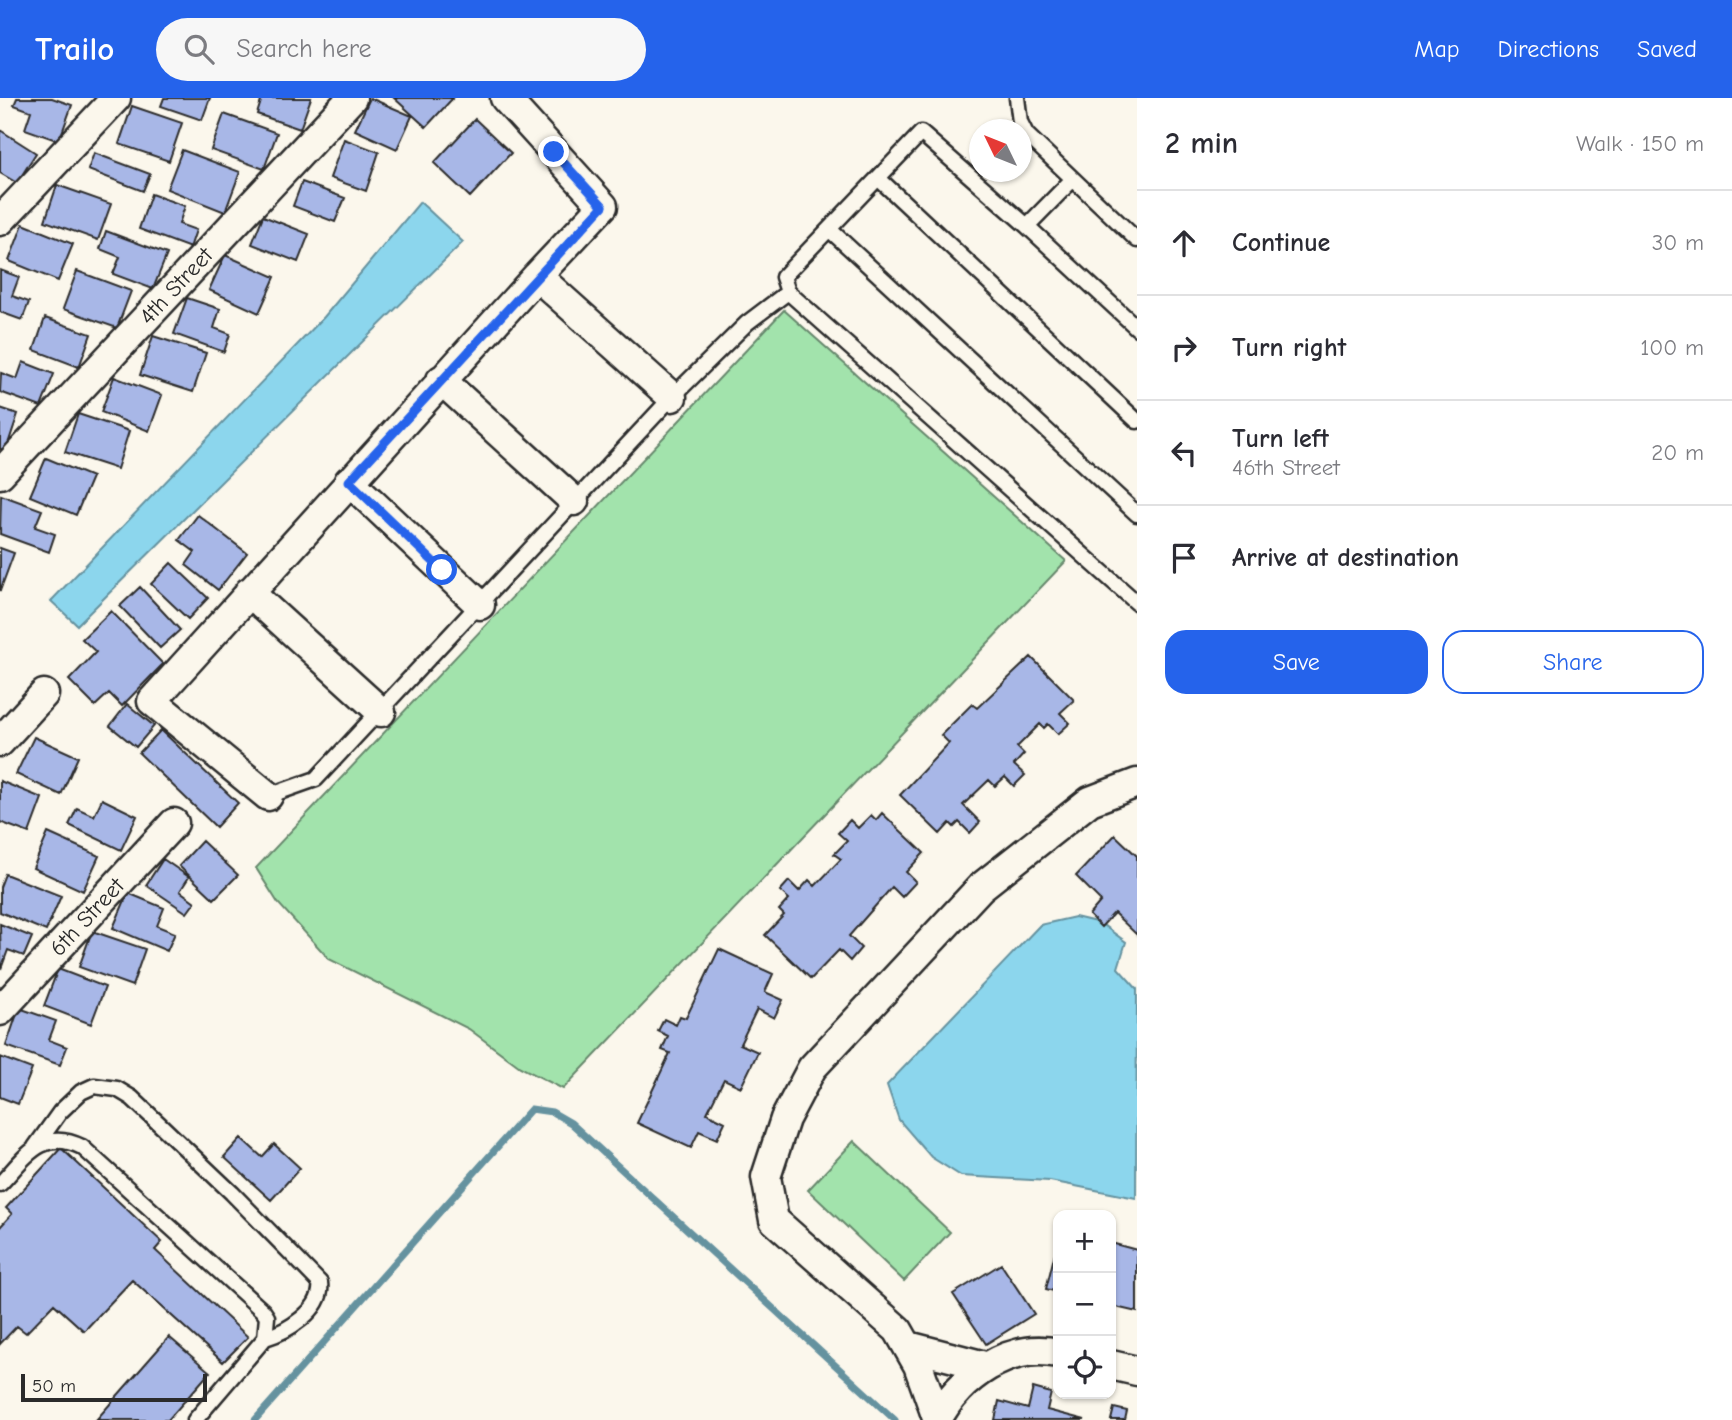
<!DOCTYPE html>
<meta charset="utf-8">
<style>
body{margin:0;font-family:"Comic Neue",sans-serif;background:#f7f7f7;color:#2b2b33}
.controls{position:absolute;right:21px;bottom:21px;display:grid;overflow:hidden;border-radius:14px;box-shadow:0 2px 5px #0004}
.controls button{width:63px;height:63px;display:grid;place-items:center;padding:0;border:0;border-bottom:2px solid #e1e1e2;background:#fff;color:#2b2b33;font:35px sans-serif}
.compass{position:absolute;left:969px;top:21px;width:63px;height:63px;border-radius:50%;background:#fff;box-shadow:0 2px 5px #0004;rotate:313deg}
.scale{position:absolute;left:21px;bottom:18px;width:186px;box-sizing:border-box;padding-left:7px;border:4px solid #2b2b2b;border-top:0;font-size:19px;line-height:24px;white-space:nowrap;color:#2b2b2b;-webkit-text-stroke:5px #fbf7ec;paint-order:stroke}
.stop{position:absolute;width:21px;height:21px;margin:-16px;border:5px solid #2563eb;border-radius:50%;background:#fff}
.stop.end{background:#2563eb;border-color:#fff;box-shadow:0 2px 7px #0008}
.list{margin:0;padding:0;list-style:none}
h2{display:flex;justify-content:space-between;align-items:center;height:91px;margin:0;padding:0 28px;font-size:30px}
h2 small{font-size:23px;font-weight:400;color:#7c7c81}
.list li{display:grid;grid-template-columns:46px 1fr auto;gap:21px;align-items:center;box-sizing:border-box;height:105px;padding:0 28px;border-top:2px solid #e1e1e2}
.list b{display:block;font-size:26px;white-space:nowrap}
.list p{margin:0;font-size:23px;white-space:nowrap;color:#7c7c81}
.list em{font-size:23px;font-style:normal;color:#7c7c81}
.actions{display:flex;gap:14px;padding:21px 28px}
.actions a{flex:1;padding:16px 0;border:2px solid #2563eb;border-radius:21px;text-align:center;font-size:24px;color:#2563eb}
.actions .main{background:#2563eb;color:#fff}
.icon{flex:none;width:38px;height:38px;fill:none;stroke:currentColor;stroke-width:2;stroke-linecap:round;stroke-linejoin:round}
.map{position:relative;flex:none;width:1137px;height:1322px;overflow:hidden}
header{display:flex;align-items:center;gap:42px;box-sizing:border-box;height:98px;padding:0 35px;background:#2563eb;color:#fff}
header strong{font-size:33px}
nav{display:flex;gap:38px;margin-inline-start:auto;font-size:24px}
.search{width:490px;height:63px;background:#f7f7f7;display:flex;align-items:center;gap:18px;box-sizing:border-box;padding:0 24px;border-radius:38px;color:#7c7c81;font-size:26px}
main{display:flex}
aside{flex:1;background:#fff}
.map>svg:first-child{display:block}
.green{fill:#a2e3ac;stroke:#66876c;stroke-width:2}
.water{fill:#8cd6ed;stroke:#65929f;stroke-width:2}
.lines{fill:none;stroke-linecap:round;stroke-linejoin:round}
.stream{stroke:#65929f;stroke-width:7}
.building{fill:#a8b7e7;stroke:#2b2b2b;stroke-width:2}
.service-casing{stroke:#2b2b2b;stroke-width:19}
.minor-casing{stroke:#2b2b2b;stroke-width:33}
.service{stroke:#fbf7ec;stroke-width:14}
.minor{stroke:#fbf7ec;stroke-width:28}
.route{stroke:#2563eb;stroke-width:9}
.labels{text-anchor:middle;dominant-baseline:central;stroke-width:5;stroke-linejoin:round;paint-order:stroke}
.street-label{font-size:23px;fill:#2b2b2b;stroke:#fbf7ec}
</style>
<header>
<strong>Trailo</strong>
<div class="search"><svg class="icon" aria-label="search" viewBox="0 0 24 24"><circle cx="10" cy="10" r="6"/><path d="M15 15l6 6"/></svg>Search here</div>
<nav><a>Map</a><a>Directions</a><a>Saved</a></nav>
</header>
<main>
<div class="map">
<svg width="1137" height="1322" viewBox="0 0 1137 1322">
<rect width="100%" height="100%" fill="#fbf7ec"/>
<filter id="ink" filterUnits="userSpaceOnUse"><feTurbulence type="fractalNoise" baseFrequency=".0143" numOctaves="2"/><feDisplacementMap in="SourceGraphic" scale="14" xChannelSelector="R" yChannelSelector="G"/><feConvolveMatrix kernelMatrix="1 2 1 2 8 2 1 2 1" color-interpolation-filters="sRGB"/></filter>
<g filter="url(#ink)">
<path class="green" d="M784 212 1066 463 563 991 520 969 469 931 329 861 278 805 256 770Z
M854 1043 950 1134 904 1183 808 1092Z"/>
<path class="water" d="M420 104 463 144 77 527 51 503 324 219Z
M1075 819 1100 825 1126 844 1118 870 1137 891 1136 1100 1050 1083 961 1078 931 1059 899 1022 887 987 1040 827Z"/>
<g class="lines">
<path class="stream" d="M255 1322 531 1011 552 1014 571 1025 895 1322"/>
</g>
<path class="building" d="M17 0H52L72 7 59 43 25 31 31 13 14 7Z
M164 0H210L202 22 161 8Z
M262 0H311L300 31 257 16Z
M370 0 412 18 397 51 355 32Z
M394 0H453L426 29Z
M132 8 182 25 169 63 119 46Z
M224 16 277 35 264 71 211 52Z
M475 21 511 55 470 99 434 65Z
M0 32 36 55 17 85 0 75Z
M344 41 379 54 366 93 330 80Z
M182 52 240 74 225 114 167 91Z
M94 55 150 76 143 93 88 72Z
M302 84 345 100 335 124 293 108Z
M57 87 111 106 98 142 45 123Z
M151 96 185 108 179 126 196 132 190 150 139 131Z
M263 118 309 136 298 164 252 146Z
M23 126 73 146 58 183 9 163Z
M106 133 167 156 153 191 113 176 120 159 100 151Z
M225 157 275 179 259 215 209 192Z
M0 172 19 179 12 198 29 204 22 222 0 214Z
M77 173 131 193 117 230 63 211Z
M187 200 220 211 214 230 230 236 224 254 174 236Z
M45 220 91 236 79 269 34 252Z
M153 238 206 255 193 294 140 277Z
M23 264 54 276 41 309 0 294 1 275 17 281Z
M114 279 162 297 149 333 101 314Z
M0 310 18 316 6 352 0 351Z
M78 316 129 333 117 371 65 354Z
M46 360 92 379 76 417 30 398Z
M1 397 42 412 35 429 55 436 49 454 0 436Z
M198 417 247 455 218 492 186 467 195 454 179 442Z
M0 450 14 455 0 493Z
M171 465 208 500 188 521 151 486Z
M140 489 180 532 160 550 120 508Z
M111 513 163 566 122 608 109 595 95 608 69 582 96 554 82 541Z
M1031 559 1074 602 1060 615 1070 625 1058 636 1048 626 1044 630 1040 626 1017 649 1024 656 1014 667 1025 677 1014 688 1005 679 995 688 989 682 963 707 980 724 970 735 959 724 954 729 950 725 940 736 900 697 949 645 941 637 972 606 977 610Z
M127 606 154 628 136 649 110 628Z
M161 632 238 705 216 729 139 655Z
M34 639 78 659 61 697 16 676Z
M0 683 42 700 29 735 0 724Z
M102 701 137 718 121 752 69 727 77 710 94 718Z
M882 715 924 755 906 774 916 784 902 799 892 789 849 838 861 850 850 863 839 852 811 881 765 837 784 817 779 812 789 801 780 793 789 783 799 793 809 782 815 788 841 761 834 756 847 743 838 735 850 722 858 730 871 717 876 722Z
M48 735 99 758 83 793 33 770Z
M1115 737 1137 758V837L1114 815 1101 829 1089 817 1101 803 1076 778Z
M202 743 238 777 214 801 179 768Z
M163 761 189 779 180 793 195 804 187 815 146 787Z
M5 776 61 798 46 833 0 814V789Z
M128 795 164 810 157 828 175 835 167 853 113 830Z
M0 826 32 839 24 858 8 852 1 871Z
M92 833 145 851 132 888 79 869Z
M719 851 773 876 765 894 783 902 774 920 757 911 740 946 758 954 741 989 724 981 707 1015 725 1024 717 1041 699 1033 691 1050 637 1025 670 955 662 952 668 938 658 933 664 921 676 927 680 918 686 920Z
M58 871 105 889 91 926 44 908Z
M19 910 56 923 49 942 67 949 60 967 6 948Z
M0 959 32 971 18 1006 0 999Z
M241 1040 262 1059 274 1046 300 1070 271 1102 224 1059Z
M61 1050 162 1144 155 1152 248 1239 223 1264 132 1182 84 1233 54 1206 26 1235 17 1228 0 1246V1129L12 1116 6 1110Z
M1058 1143V1194L1046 1191Z
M1111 1145 1137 1152V1214L1111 1208Z
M1001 1166 1034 1216 986 1246 953 1196Z
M169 1239 210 1274 168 1322H96Z
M1033 1290 1051 1295 1047 1312 1085 1322H995L999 1303 1028 1311Z
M1114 1310 1127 1313 1125 1322H1111Z"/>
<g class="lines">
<defs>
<path id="service" d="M1017 0 1020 24 1026 36 1137 142
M878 80 1137 323
M1027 128 1137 230
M829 131 1137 416
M788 194 783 179 921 35 1027 128 1073 81
M268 698 316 681 672 299 747 225 788 194 1137 505
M35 1049 60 1014 81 994 94 988 117 991 132 1000 232 1095 320 1185C324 1212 286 1234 265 1240
M0 1086C25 1060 42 1029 82 1049L263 1213 267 1219 265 1240 195 1322"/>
<path id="minor" d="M505 0 603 108 537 178 672 299
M0 123 116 0
M441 282 574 403
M0 376 352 0
M349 383 480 507
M249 494 381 614
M0 644 44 596
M268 698 152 603 537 178
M0 913 174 725
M908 1248 985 1268
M1111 1267 1137 1273
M937 1320 918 1267 898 1232 774 1122 766 1079 785 1021 812 970 981 789 1090 703 1137 685
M937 1322C959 1280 1009 1244 1058 1255"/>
</defs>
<use href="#service" class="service-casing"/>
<use href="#minor" class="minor-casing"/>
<use href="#service" class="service"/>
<use href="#minor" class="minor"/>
</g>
</g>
<g class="lines" filter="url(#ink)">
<path class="route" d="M442 472 349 383 603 108 554 54"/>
</g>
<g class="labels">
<g class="street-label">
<text transform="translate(176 188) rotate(-47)">4th Street</text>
<text transform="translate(87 819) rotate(-47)">6th Street</text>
</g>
</g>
</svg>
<div class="controls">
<button>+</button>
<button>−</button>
<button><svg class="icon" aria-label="locate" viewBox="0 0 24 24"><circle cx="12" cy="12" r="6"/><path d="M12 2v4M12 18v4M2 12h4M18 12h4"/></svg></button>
</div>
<svg class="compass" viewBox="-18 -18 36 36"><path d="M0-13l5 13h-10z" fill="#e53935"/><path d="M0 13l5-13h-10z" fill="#7c7c81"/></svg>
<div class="scale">50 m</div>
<div class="stop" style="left:442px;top:472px"></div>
<div class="stop end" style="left:554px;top:54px"></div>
</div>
<aside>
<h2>2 min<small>Walk · 150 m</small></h2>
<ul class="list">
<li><svg class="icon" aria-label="ahead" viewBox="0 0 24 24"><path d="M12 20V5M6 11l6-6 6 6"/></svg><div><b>Continue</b></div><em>30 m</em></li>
<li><svg class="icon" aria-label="right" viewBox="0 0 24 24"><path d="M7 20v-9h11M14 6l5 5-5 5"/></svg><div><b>Turn right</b></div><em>100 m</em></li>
<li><svg class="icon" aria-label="left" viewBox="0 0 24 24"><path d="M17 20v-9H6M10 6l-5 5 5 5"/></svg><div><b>Turn left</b><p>46th Street</p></div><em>20 m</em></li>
<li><svg class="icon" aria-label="arrive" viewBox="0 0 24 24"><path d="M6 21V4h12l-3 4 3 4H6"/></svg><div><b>Arrive at destination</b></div></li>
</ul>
<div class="actions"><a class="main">Save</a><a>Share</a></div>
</aside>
</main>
